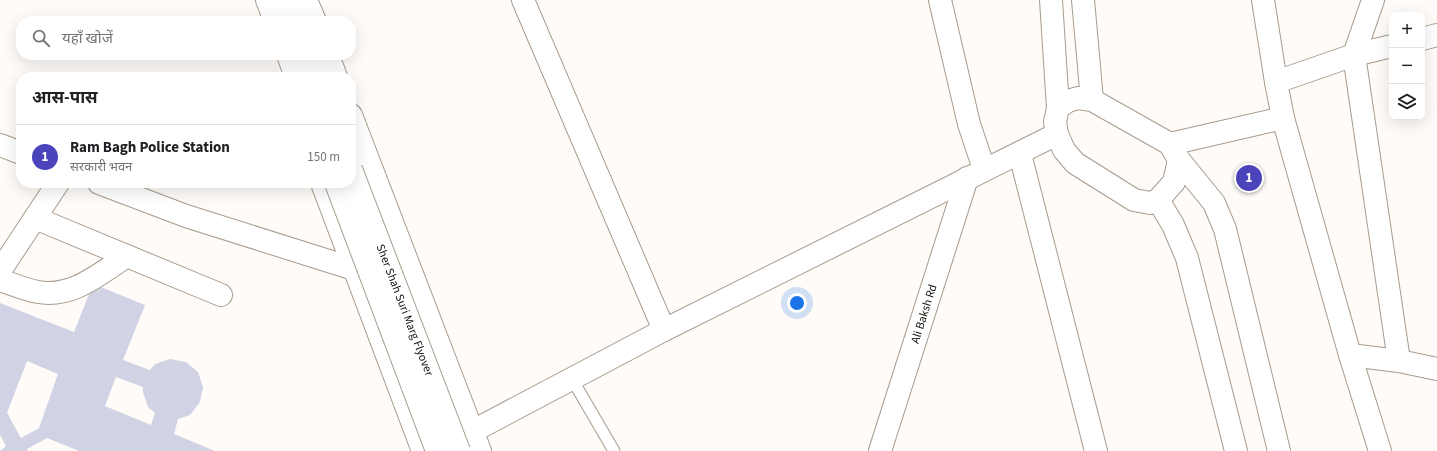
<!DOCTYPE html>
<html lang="hi">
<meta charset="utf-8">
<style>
body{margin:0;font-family:"Source Sans 3","Noto Sans Devanagari",sans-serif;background:#f6f6f6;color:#202124}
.controls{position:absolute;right:12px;top:12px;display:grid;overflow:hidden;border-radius:8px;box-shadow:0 4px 16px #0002}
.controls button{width:36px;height:36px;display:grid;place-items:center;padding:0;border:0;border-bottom:1px solid #e0e0e0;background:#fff;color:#202124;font:20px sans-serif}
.you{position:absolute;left:797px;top:303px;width:14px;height:14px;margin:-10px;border:3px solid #fff;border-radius:50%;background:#1a73e8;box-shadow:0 0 0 6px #1a73e833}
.badge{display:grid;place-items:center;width:26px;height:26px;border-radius:50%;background:#4b43ba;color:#fff;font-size:13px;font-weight:700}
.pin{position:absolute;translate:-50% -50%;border:2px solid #fff;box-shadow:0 1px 4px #0006}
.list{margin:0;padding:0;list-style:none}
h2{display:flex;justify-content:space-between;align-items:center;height:52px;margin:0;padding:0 16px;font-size:17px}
h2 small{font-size:13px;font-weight:400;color:#757577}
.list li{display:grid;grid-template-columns:26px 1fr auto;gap:12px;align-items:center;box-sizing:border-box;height:64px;padding:0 16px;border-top:1px solid #e0e0e0}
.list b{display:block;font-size:15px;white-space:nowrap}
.list p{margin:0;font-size:13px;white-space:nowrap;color:#757577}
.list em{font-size:13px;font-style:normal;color:#757577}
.icon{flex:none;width:22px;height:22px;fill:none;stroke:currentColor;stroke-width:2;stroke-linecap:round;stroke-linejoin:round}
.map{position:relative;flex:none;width:1437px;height:451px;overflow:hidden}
.search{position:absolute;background:#fff;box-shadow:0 4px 16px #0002;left:16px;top:16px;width:340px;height:44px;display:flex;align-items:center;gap:10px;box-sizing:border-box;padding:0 14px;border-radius:16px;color:#757577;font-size:15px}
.panel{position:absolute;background:#fff;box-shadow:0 4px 16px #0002;left:16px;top:72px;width:340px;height:116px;border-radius:16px}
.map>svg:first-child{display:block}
.building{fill:#d1d3e5;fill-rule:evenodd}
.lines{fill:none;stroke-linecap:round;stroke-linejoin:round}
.service-casing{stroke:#a79b8d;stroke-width:13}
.minor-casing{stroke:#a79b8d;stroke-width:24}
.secondary-casing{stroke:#a79b8d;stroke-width:24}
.trunk-casing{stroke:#a79b8d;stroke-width:24}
.service{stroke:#fff;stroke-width:11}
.minor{stroke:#fff;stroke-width:22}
.secondary{stroke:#fff;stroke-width:22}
.trunk{stroke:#fff;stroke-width:22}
.trunk-bridge-casing{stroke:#a79b8d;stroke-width:24;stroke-linecap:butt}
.trunk-bridge{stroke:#fff;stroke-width:22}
.labels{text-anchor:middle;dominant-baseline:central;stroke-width:3;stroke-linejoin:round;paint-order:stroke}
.street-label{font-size:12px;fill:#16120d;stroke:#fff}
</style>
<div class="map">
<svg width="1437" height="451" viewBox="0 0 1437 451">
<rect width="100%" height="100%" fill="#fefbf8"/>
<path class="building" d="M93 284 145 305 123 360 150 370 155 364 170 359 186 362 198 372 203 387 200 402 190 415 178 419 174 434 215 451H79L47 438 27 449 28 451H0L6 446 0 435V303L74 332ZM27 361 58 374 39 428 21 438 7 413ZM116 377 143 387V392L148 407 155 413 151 425 105 406Z"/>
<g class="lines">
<defs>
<path id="service" d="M572 379 614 451"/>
<g id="minor">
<path d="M523 0 664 330"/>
<path d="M940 0 969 124 984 169"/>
<path d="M1263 0 1276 82"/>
<path d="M1373 0 1354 55 1399 361 1437 369"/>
<path d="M1422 39 1437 35"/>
<path d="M1170 144 1283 118"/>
<path d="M0 145 21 153"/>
<path d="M1020 154 1096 451"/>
<path d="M99 183 186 216 354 269"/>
<path d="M35 218 221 295"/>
<path d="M0 271 58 183"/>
<path d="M0 280C12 284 26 290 38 292 73 298 99 274 127 256"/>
<path d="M1350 355 1399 361"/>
<path d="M456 440 664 330 1057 134"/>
<path id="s1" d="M880 451 967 178"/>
<path d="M1380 451 1350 355 1283 118 1276 82 1354 55 1392 46"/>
</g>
<path id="secondary" d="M1051 0 1058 108
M1083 0 1092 100
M1078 98 1092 100 1170 144 1179 160 1174 182 1158 200 1150 203 1134 200 1075 163 1064 150 1057 134 1055 122 1058 108 1068 101Z
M1179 160 1214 203 1225 229 1279 451
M1158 200 1173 225 1187 258 1236 451"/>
<path id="trunk" d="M267 0 275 21
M287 0 295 21
M306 0 315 21
M288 55 296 77
M308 55 316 77
M328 55 336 77
M351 115 480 451
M322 183 423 451"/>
</defs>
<use href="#service" class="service-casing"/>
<use href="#minor" class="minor-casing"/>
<use href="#secondary" class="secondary-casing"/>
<use href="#trunk" class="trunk-casing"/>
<use href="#service" class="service"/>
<use href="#minor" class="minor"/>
<use href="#secondary" class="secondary"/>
<use href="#trunk" class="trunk"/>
<defs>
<g id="trunk-bridge">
<path id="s2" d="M351 169 459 451"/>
<path d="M336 183 437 451"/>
</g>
</defs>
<use href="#trunk-bridge" class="trunk-bridge-casing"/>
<use href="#trunk-bridge" class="trunk-bridge"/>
</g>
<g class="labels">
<g class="street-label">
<text stroke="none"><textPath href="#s2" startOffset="151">Sher Shah Suri Marg Flyover</textPath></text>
<text stroke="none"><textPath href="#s1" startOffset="144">Ali Baksh Rd</textPath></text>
</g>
</g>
</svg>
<div class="controls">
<button>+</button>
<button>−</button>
<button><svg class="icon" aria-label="layers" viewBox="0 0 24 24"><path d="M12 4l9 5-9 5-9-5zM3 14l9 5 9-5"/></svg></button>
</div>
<div class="you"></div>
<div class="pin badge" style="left:1249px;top:178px">1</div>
<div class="search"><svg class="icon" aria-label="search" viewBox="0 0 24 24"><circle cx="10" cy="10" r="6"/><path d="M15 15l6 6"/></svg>यहाँ खोजें</div>
<section class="panel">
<h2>आस-पास<small></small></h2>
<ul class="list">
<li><span class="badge">1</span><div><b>Ram Bagh Police Station</b><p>सरकारी भवन</p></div><em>150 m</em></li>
</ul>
</section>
</div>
